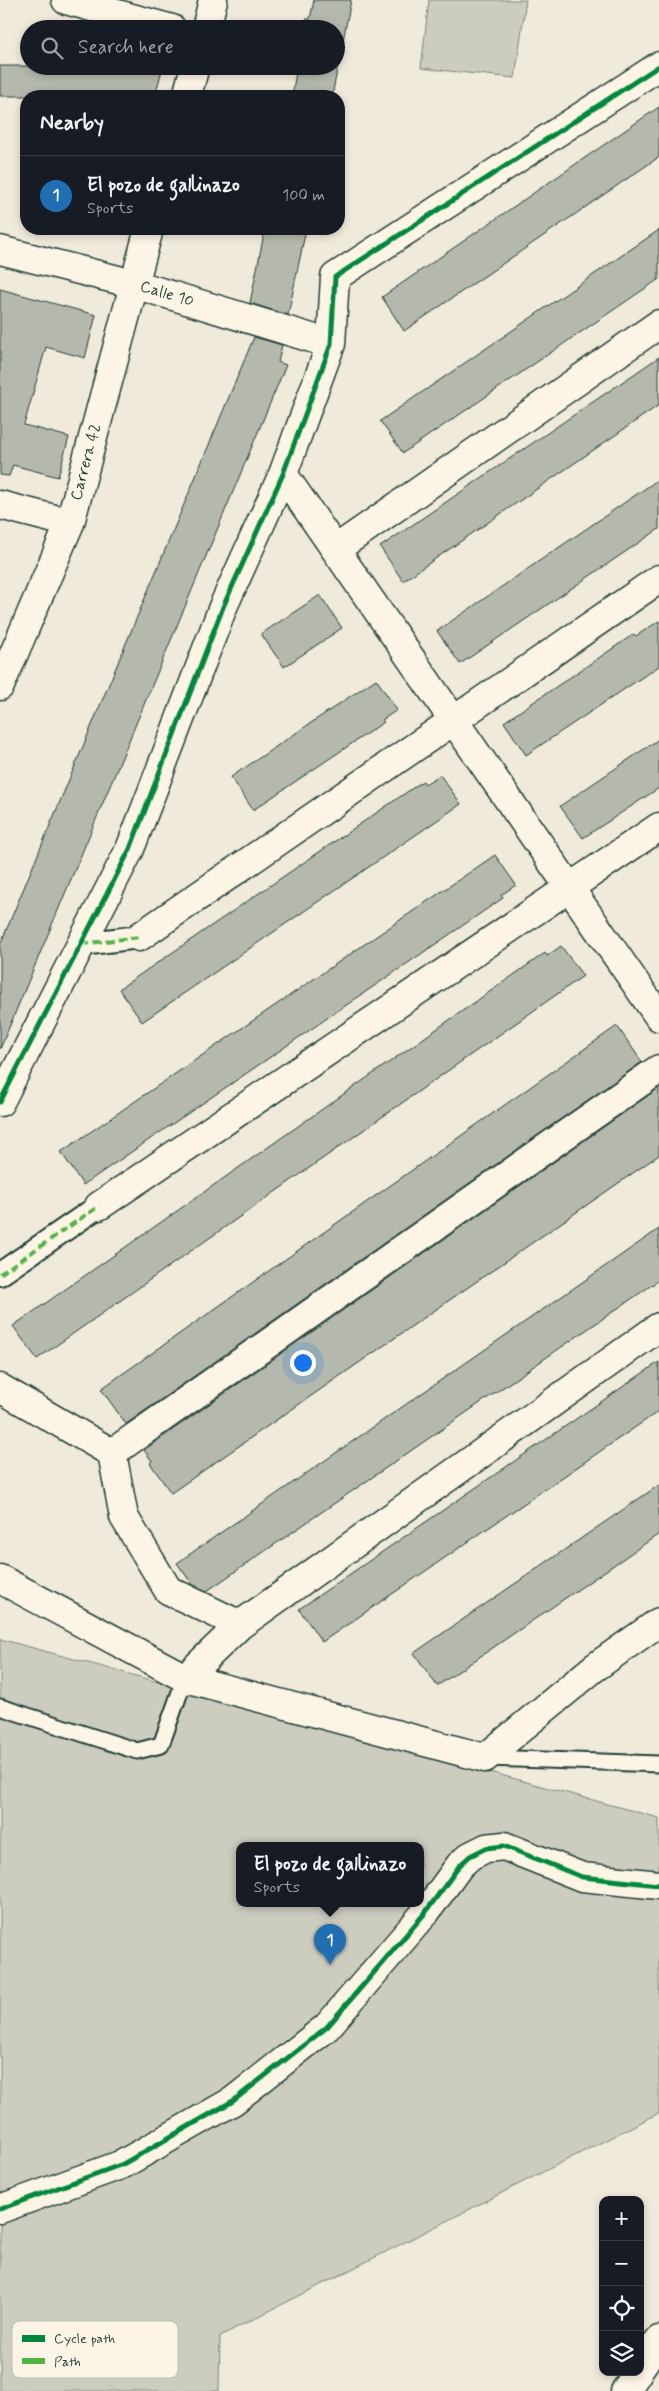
<!DOCTYPE html>
<meta charset="utf-8">
<style>
body{margin:0;font-family:Mynerve,sans-serif;background:#242831;color:#f1f3f6}
.controls{position:absolute;right:15px;bottom:15px;display:grid;overflow:hidden;border-radius:10px;box-shadow:0 2px 8px #0003}
.controls button{width:45px;height:45px;display:grid;place-items:center;padding:0;border:0;border-bottom:1px solid #363941;background:#171b24;color:#f1f3f6;font:25px sans-serif}
.you{position:absolute;left:302px;top:1362px;width:18px;height:18px;margin:-12px;border:4px solid #fff;border-radius:50%;background:#1a73e8;box-shadow:0 0 0 8px #1a73e833}
.badge{display:grid;place-items:center;width:32px;height:32px;border-radius:50%;background:#1f6fb2;color:#fff;font-size:16px;font-weight:700}
.pin{position:absolute;translate:-50% -41px;filter:drop-shadow(0 1px 2px #0008)}
.pin::after{content:'';position:absolute;top:26px;width:18px;height:15px;background:inherit;clip-path:polygon(0 0,100% 0,50% 100%)}
.popup{position:absolute;left:236px;top:1842px;width:188px;height:65px;box-sizing:border-box;display:grid;place-content:center;border-radius:10px;background:#171b24;filter:drop-shadow(0 1px 4px #0005);font-size:16px;white-space:nowrap;color:#9ea1a6}
.popup b{font-size:19px;color:#f1f3f6}
.popup::after{content:'';position:absolute;left:50%;top:100%;margin-left:-10px;border:10px solid transparent;border-top-color:#171b24}
.list{margin:0;padding:0;list-style:none}
h2{display:flex;justify-content:space-between;align-items:center;height:65px;margin:0;padding:0 20px;font-size:21px}
h2 small{font-size:16px;font-weight:400;color:#9ea1a6}
.list li{display:grid;grid-template-columns:32px 1fr auto;gap:15px;align-items:center;box-sizing:border-box;height:80px;padding:0 20px;border-top:1px solid #363941}
.list b{display:block;font-size:19px;white-space:nowrap}
.list p{margin:0;font-size:16px;white-space:nowrap;color:#9ea1a6}
.list em{font-size:16px;font-style:normal;color:#9ea1a6}
.icon{flex:none;width:28px;height:28px;fill:none;stroke:currentColor;stroke-width:2;stroke-linecap:round;stroke-linejoin:round}
.map{position:relative;flex:none;width:659px;height:2391px;overflow:hidden}
.search{position:absolute;background:#171b24;box-shadow:0 2px 8px #0003;left:20px;top:20px;width:325px;height:55px;display:flex;align-items:center;gap:12px;box-sizing:border-box;padding:0 18px;border-radius:28px;color:#9ea1a6;font-size:19px}
.panel{position:absolute;background:#171b24;box-shadow:0 2px 8px #0003;left:20px;top:90px;width:325px;height:145px;border-radius:20px}
.map>svg:first-child{display:block}
.green{fill:#cccdbf;stroke:#76857a;fill-rule:evenodd}
.building{fill:#b5b9ad;stroke:#1f3d34}
.lines{fill:none;stroke-linecap:round;stroke-linejoin:round}
.service-casing{stroke:#1f3d34;stroke-width:19}
.pedestrian-casing{stroke:#1f3d34;stroke-width:26}
.minor-casing{stroke:#1f3d34;stroke-width:31}
.service{stroke:#fcf5e5;stroke-width:15}
.pedestrian{stroke:#fcf5e5;stroke-width:22}
.minor{stroke:#fcf5e5;stroke-width:28}
.quiet{stroke:#55b346;stroke-width:4;stroke-dasharray:8 4;stroke-linecap:butt}
.cycleway-casing{stroke:#fcf5e5;stroke-width:8}
.cycleway{stroke:#00873e;stroke-width:5}
.labels{text-anchor:middle;dominant-baseline:central;stroke-width:4;stroke-linejoin:round;paint-order:stroke}
.street-label{font-size:16px;fill:#1f3d34;stroke:#fcf5e5}
.key{fill:#fcf5e5;stroke:#babeb0;stroke-width:1}
.key-label{font-size:14px;fill:#1f3d34}
</style>
<div class="map">
<svg width="659" height="2391" viewBox="0 0 659 2391">
<rect width="100%" height="100%" fill="#efeada"/>
<filter id="ink" filterUnits="userSpaceOnUse"><feTurbulence type="fractalNoise" baseFrequency=".02" numOctaves="2"/><feDisplacementMap in="SourceGraphic" scale="10" xChannelSelector="R" yChannelSelector="G"/><feConvolveMatrix kernelMatrix="1 2 1 2 8 2 1 2 1" color-interpolation-filters="sRGB"/></filter>
<g filter="url(#ink)">
<path class="green" d="M429 0H526L515 78 421 68Z
M0 1639 659 1818V2113L220 2336 219 2391H0ZM240 1846H420V1904H240Z"/>
<path class="building" d="M314 0H351L332 96H292L297 66H336V29H305L306 19H310Z
M0 66H163L155 96H0Z
M659 107V157L404 331 382 297Z
M265 229H306L288 315 250 303Z
M659 230V279L403 453 380 421Z
M0 289 96 315 85 358 46 347 24 425 69 437 58 477 13 465 9 476 0 475Z
M254 337 282 345 278 362 286 365 0 1049V945Z
M659 357V405L403 581 380 547Z
M659 479V529L460 664 437 631Z
M320 595 342 628 284 667 261 634Z
M659 621V666L526 755 504 722 634 634 636 636Z
M376 679 397 710 382 720 384 722 253 810 231 777Z
M659 739V788L583 838 560 806Z
M440 775 461 804 142 1022 119 989 423 781 425 784Z
M495 855 516 885 501 895 503 898 83 1185 61 1152Z
M561 946 583 976 37 1359 13 1326 545 953 547 956Z
M617 1026 642 1062 126 1424 101 1389Z
M659 1088V1155L171 1493 150 1463 152 1461 144 1450Z
M659 1229V1280L207 1591 192 1584 177 1563Z
M659 1362V1411L322 1642 299 1609Z
M659 1485V1534L437 1686 414 1653Z"/>
<g class="lines">
<defs>
<path id="service" d="M0 1707 137 1751 161 1745 185 1678
M486 1758 659 1764"/>
<path id="pedestrian" d="M82 944 139 937
M0 1274 99 1206"/>
<path id="minor" d="M66 0 172 29
M206 29 213 0
M187 96 195 66
M0 250 134 284 331 344
M283 474 659 1017
M0 505 70 523
M336 549 659 324
M0 686 70 523 149 229
M139 937 659 579
M0 1102 130 849 223 607 283 474 331 344 335 277 659 66
M99 1206 659 827
M0 1388 112 1453 124 1517 168 1590 240 1625
M112 1453 659 1069
M0 1579 185 1678 485 1758 594 1668 659 1622
M185 1678 240 1625 659 1327
M0 2209 123 2164 233 2101 327 2027 425 1913 460 1865 470 1856 486 1848 504 1846 582 1877 659 1885
M640 2368 659 2340
M625 2391 638 2372"/>
</defs>
<use href="#service" class="service-casing"/>
<use href="#pedestrian" class="pedestrian-casing"/>
<use href="#minor" class="minor-casing"/>
<use href="#service" class="service"/>
<use href="#pedestrian" class="pedestrian"/>
<use href="#minor" class="minor"/>
<path class="quiet" d="M82 944 139 937
M0 1274 99 1206"/>
<defs>
<path id="cycleway" d="M0 1102 130 849 223 607 283 474 331 344 335 277 659 66
M0 2209 123 2164 233 2101 327 2027 425 1913 460 1865 470 1856 486 1848 504 1846 582 1877 659 1885"/>
</defs>
<use href="#cycleway" class="cycleway-casing"/>
<use href="#cycleway" class="cycleway"/>
</g>
</g>
<g class="labels">
<g class="street-label">
<text transform="translate(167 294) rotate(17)">Calle 10</text>
<text transform="translate(86 462) rotate(-75)">Carrera 42</text>
</g>
</g>
<rect x="12" y="2321" width="166" height="57" rx="8" class="key"/>
<rect x="22" y="2335" width="23" height="7" fill="#00873e"/>
<rect x="22" y="2358" width="23" height="6" fill="#55b346"/>
<g class="key-label">
<text x="54" y="2343">Cycle path</text>
<text x="54" y="2366">Path</text>
</g>
</svg>
<div class="controls">
<button>+</button>
<button>−</button>
<button><svg class="icon" aria-label="locate" viewBox="0 0 24 24"><circle cx="12" cy="12" r="6"/><path d="M12 2v4M12 18v4M2 12h4M18 12h4"/></svg></button>
<button><svg class="icon" aria-label="layers" viewBox="0 0 24 24"><path d="M12 4l9 5-9 5-9-5zM3 14l9 5 9-5"/></svg></button>
</div>
<div class="you"></div>
<div class="pin badge" style="left:330px;top:1965px">1</div>
<div class="popup"><b>El pozo de gallinazo</b>Sports</div>
<div class="search"><svg class="icon" aria-label="search" viewBox="0 0 24 24"><circle cx="10" cy="10" r="6"/><path d="M15 15l6 6"/></svg>Search here</div>
<section class="panel">
<h2>Nearby<small></small></h2>
<ul class="list">
<li><span class="badge">1</span><div><b>El pozo de gallinazo</b><p>Sports</p></div><em>100 m</em></li>
</ul>
</section>
</div>
